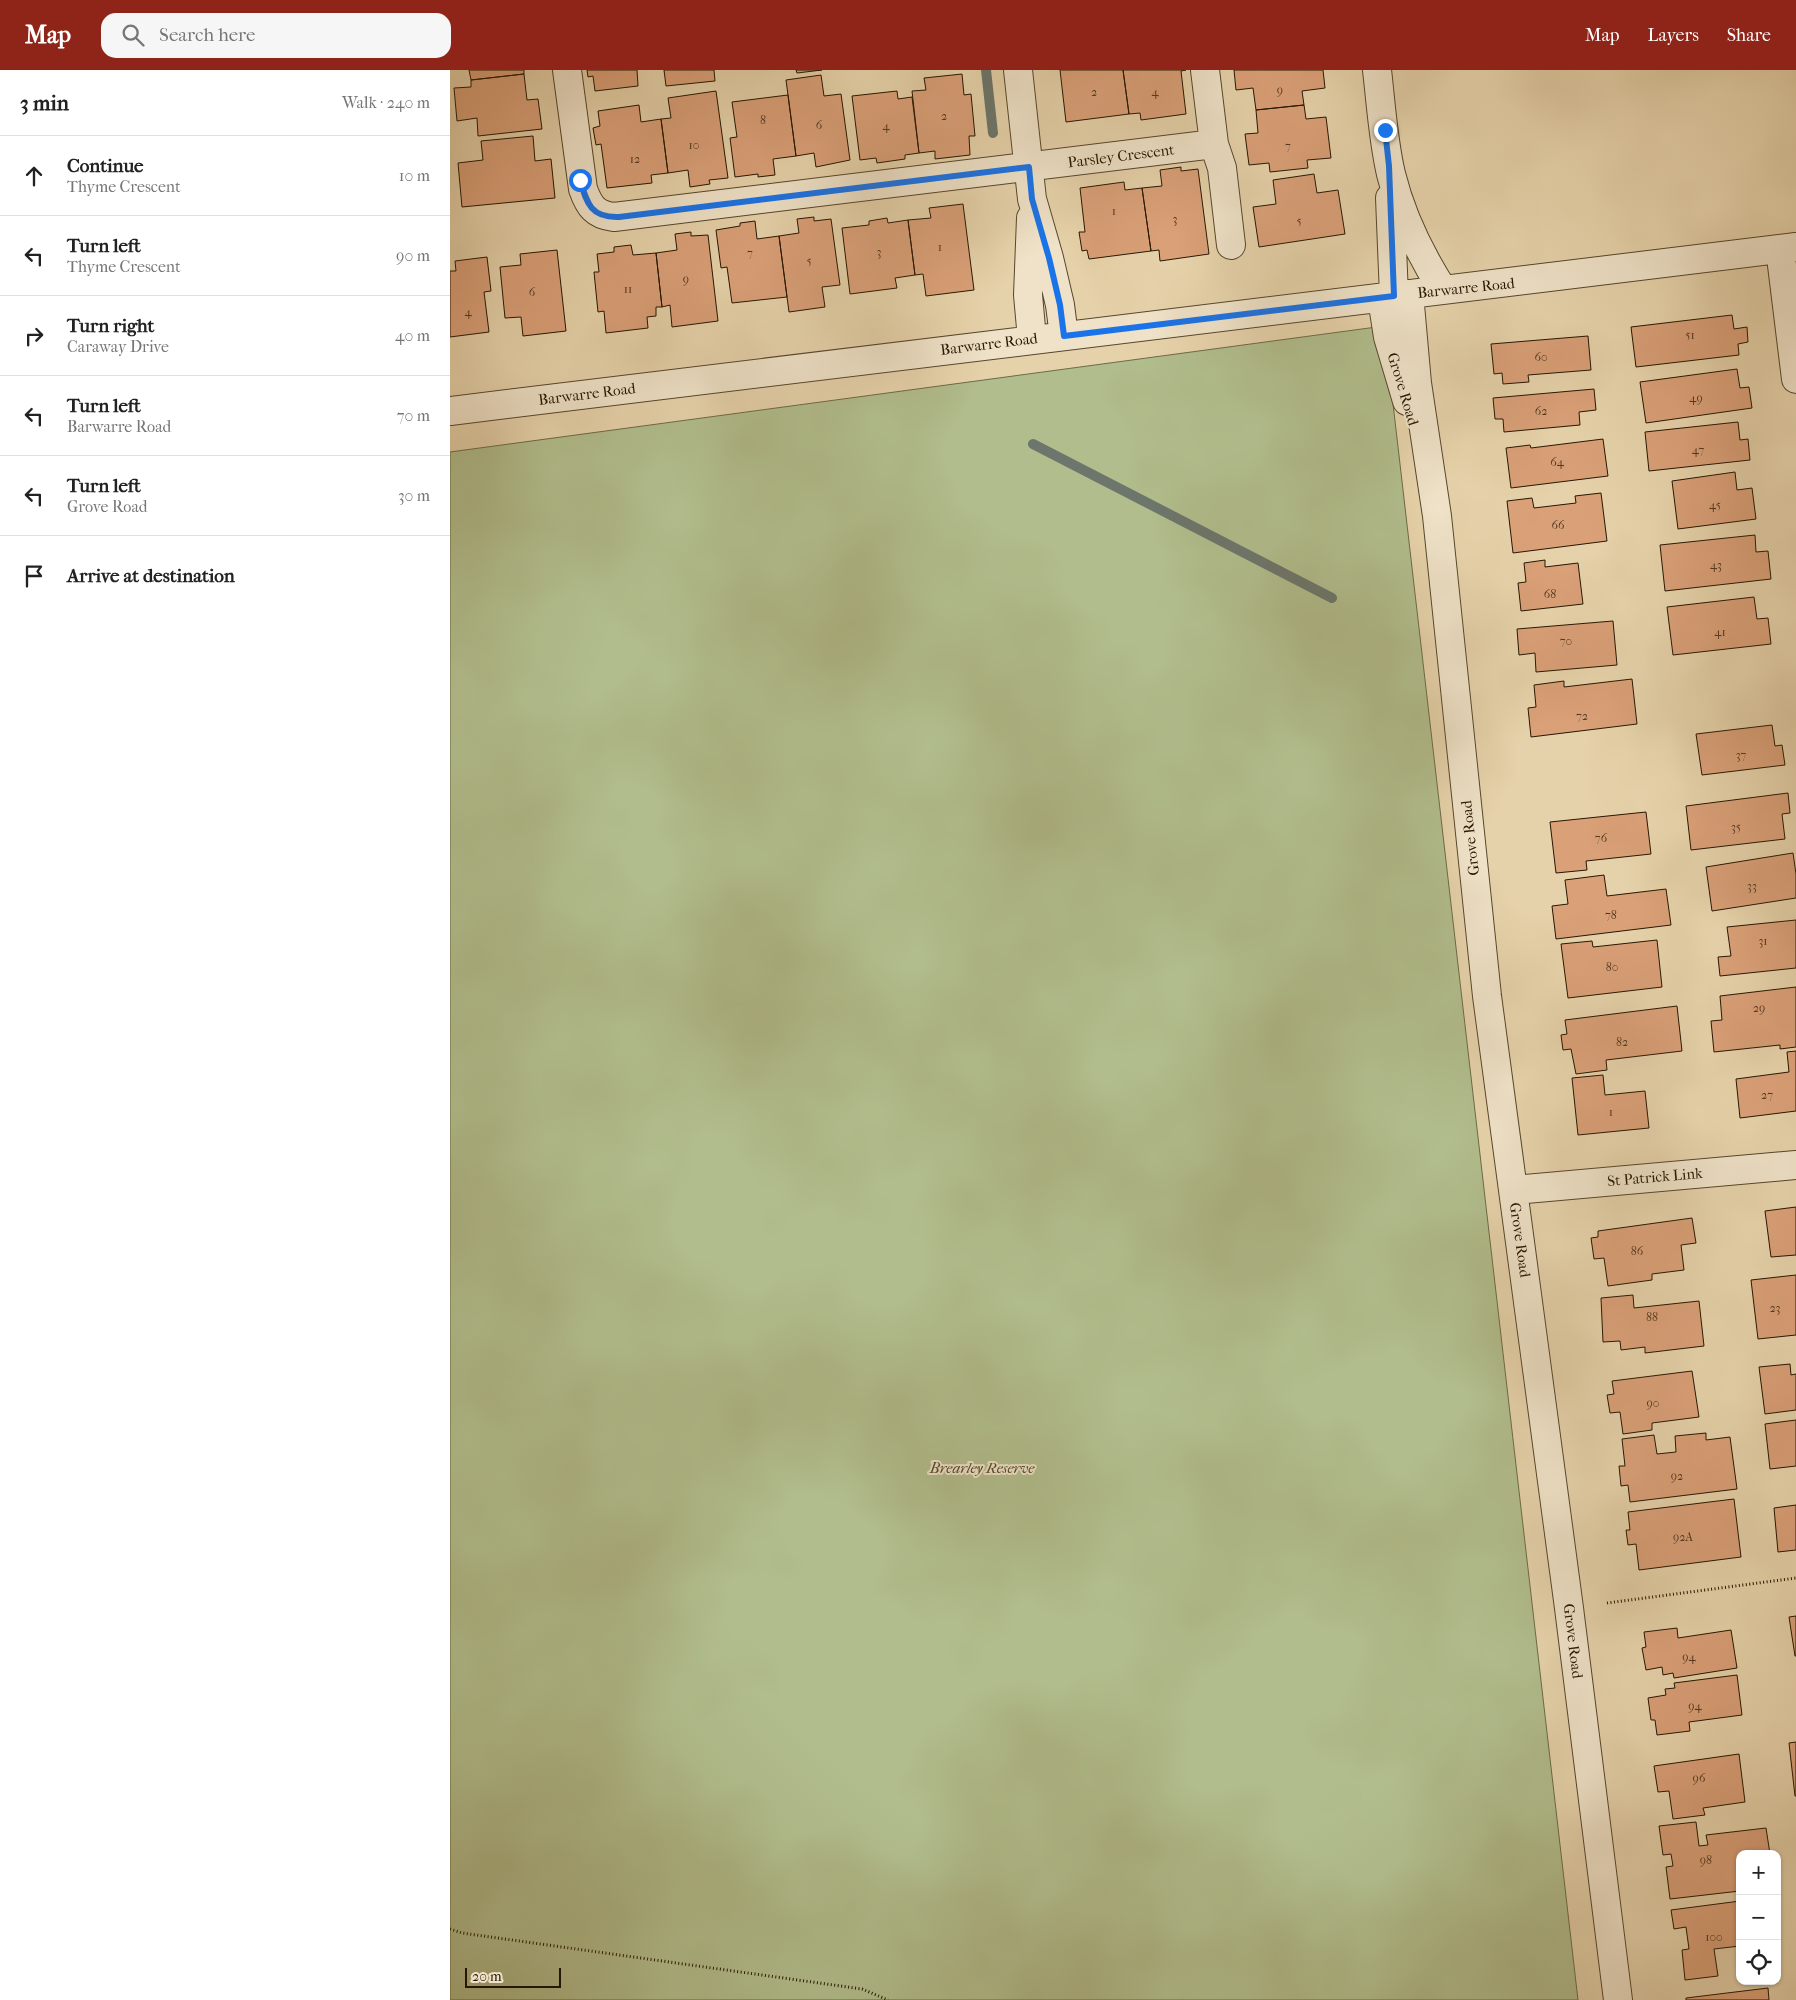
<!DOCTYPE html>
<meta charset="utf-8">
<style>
body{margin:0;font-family:"IM FELL French Canon",serif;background:#f6f6f6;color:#222}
.controls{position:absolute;right:15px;bottom:15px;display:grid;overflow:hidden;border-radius:10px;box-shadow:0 1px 4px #0004}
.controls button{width:45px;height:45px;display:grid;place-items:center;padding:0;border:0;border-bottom:1px solid #e0e0e0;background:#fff;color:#222;font:25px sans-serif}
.scale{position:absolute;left:15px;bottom:12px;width:96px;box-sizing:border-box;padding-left:5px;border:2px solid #261702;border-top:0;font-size:14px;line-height:18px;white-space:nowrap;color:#261702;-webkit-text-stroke:4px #efe2c8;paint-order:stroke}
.stop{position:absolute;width:15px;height:15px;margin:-11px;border:4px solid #1a73e8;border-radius:50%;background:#fff}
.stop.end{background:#1a73e8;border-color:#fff;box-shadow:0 1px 5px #0008}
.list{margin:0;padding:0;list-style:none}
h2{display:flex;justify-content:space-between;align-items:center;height:65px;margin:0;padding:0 20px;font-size:21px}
h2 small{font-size:16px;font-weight:400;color:#767676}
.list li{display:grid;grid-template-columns:32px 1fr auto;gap:15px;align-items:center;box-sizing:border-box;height:80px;padding:0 20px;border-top:1px solid #e0e0e0}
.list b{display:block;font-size:19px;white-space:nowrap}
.list p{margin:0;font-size:16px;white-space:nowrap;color:#767676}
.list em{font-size:16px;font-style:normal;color:#767676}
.icon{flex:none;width:28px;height:28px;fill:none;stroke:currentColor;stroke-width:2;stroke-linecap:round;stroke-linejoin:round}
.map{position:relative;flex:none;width:1346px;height:1930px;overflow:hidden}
header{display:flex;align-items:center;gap:30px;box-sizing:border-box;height:70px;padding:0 25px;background:#8f2418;color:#fff}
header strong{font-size:24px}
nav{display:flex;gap:28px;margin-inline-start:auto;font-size:18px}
.search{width:350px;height:45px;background:#f6f6f6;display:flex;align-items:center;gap:12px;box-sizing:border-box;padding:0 18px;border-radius:15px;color:#767676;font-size:19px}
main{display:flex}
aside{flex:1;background:#fff}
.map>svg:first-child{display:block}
.green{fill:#b1bd8c;stroke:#6c6a47}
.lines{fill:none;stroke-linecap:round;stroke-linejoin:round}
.stream{stroke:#6c766c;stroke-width:10}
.building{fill:#daa078;stroke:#261702}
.minor-casing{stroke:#56462c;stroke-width:30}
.path{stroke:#261702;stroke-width:3;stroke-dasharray:1 2.5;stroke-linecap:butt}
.minor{stroke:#efe2c8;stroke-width:28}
.route{stroke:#1a73e8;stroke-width:6}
.labels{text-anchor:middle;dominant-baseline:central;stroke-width:4;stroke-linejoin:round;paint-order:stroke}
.number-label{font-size:12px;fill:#533920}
.street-label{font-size:15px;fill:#261702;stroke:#efe2c8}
.park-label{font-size:15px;font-style:italic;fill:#50492b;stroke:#efe2c8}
</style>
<header>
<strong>Map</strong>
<div class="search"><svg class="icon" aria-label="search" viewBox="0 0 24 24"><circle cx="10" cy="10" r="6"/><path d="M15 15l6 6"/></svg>Search here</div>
<nav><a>Map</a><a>Layers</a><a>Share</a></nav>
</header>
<main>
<aside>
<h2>3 min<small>Walk · 240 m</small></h2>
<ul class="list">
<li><svg class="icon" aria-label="ahead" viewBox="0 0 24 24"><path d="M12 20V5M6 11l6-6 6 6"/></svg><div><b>Continue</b><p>Thyme Crescent</p></div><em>10 m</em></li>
<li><svg class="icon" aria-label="left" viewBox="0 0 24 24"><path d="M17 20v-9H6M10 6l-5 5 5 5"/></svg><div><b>Turn left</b><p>Thyme Crescent</p></div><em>90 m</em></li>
<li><svg class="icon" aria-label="right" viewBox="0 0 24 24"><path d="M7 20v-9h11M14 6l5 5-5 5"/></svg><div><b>Turn right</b><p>Caraway Drive</p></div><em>40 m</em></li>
<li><svg class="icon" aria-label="left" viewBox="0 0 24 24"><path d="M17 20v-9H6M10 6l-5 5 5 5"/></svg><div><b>Turn left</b><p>Barwarre Road</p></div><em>70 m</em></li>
<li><svg class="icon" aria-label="left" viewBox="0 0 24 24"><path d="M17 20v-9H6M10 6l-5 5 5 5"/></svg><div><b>Turn left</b><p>Grove Road</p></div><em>30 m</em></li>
<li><svg class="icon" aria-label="arrive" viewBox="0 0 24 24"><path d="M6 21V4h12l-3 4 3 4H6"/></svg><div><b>Arrive at destination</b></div></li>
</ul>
</aside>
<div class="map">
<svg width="1346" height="1930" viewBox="0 0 1346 1930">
<rect width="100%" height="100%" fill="#e6d2aa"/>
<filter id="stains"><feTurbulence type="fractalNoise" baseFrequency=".004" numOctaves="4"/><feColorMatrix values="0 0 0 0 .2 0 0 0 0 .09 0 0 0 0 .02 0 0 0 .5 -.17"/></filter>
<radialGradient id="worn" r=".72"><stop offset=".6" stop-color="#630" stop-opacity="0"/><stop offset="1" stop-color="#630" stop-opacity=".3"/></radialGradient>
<path class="green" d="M934 256 1128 1930H0V382Z"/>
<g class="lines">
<path class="stream" d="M536 0 543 63
M583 374 882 528"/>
</g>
<path class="building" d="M19 0H74V4L21 10Z
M137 0H187L188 16 145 21 143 6 138 7Z
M214 0H264L265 11 216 16Z
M346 0H372L347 3Z
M610 0H673L679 44 616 52Z
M673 0H736L731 1 736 44 691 50 690 43 679 44Z
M784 0H873L875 18 852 21 854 35 806 40 803 18 786 20Z
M74 4 77 30 88 29 92 59 28 66 27 48 7 51 4 18 21 17V10Z
M512 4 514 25 521 24 525 66H519L520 85 485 89V81L469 83 462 21 476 20 474 8Z
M371 5 374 26 391 24 400 90 366 97 364 83 346 86 336 10Z
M266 21 278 108 259 110 260 114 240 117 238 100 218 103 211 49 221 48 218 28Z
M447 21 448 29 462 27 469 83 455 85V89L427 93 426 88 410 90 402 26Z
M338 25 346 86 323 89 325 105 308 107V104L285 107 280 68 287 67 282 32Z
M189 35 191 52 211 49 218 103 201 105 202 113 157 118 151 74 146 75 143 58 150 56 148 41Z
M854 35 856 49 876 47 881 88 857 90 858 98 820 102 819 93 799 95 795 64 808 63 806 40Z
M83 66 85 91 101 89 105 128 12 137 8 93 33 90 31 71Z
M731 97V101L748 99 759 184 710 191 709 180 701 181 692 118 712 116 710 100Z
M864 104 867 123 888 120 895 164 809 177 803 137 826 134 823 110Z
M674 112 675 120 692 118 701 181 639 189 637 180 632 181 629 162H635L630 118Z
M513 134 524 220 476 226 473 204 465 205 458 150 481 148 479 138Z
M364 147V151L381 149 390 215 372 217 375 237 339 242 329 166 349 163 347 149Z
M437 148 438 153 458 150 465 205 445 208 447 218 400 224 392 158 419 155V151Z
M305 151 307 169 329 166 337 227 282 233 277 197 271 198 266 160 290 156V153Z
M241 162V166L258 165 268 251 222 257 220 235 212 237 206 183 227 180 225 164Z
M181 175 183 185 206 183 212 237H206V246L197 247 198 258 156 263 154 241 148 242 144 202H149L147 184 164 182V177Z
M107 180 116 261 73 266 71 247 55 248 50 197 71 195 70 184Z
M37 187 41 221 34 222 39 262 0 267V201H6L5 191Z
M1282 245 1284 259 1297 257 1298 272 1288 274 1289 285 1186 297 1181 257Z
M1138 266 1141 300 1078 305 1079 312 1053 314 1052 303 1044 304 1041 274Z
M1287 299 1290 318 1299 317 1302 338 1196 353 1190 312Z
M1144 319 1146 340 1129 342 1130 355 1054 362 1053 349H1045L1043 328Z
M1288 352 1290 370 1298 369 1300 390 1199 401 1195 362Z
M1153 369 1158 406 1061 418 1056 378 1080 375 1081 378Z
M1285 402 1287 420 1302 418 1306 449 1228 459 1222 411Z
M1151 423 1157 471 1063 483 1057 431 1082 428 1084 438 1126 433 1125 426Z
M1305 465 1306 482 1318 481 1321 509 1215 521 1210 475Z
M1095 490V497L1128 493 1133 534 1071 541 1068 513 1076 512 1074 493Z
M1304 527 1307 549 1318 548 1321 574 1223 585 1217 537Z
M1163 551 1167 595 1086 602 1085 583 1069 585 1067 559Z
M1182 609 1187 654 1081 667 1078 638 1086 637 1084 615 1114 611V617Z
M1322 655 1325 676 1332 675 1335 695 1252 705 1246 664Z
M1338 723 1340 743 1332 744 1335 769 1241 780 1236 736Z
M1196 742 1201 784 1136 791 1137 800 1106 803 1100 752Z
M1343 783 1346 804V828L1262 841 1256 797Z
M1154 805 1157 826 1216 819 1221 855 1106 869 1102 836 1118 834 1115 810Z
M1346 850V898L1270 906 1268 887 1281 886 1277 857Z
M1207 870 1212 917 1118 928 1111 874 1142 871 1143 877Z
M1346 917V977L1330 979V975L1264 982 1261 951 1272 950 1270 926Z
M1227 936 1232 981 1156 990 1157 1000 1126 1004 1121 979 1113 980 1111 965 1117 964 1115 950Z
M1346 981V1041L1290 1048 1286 1009 1339 1002 1337 982Z
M1153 1005 1155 1025 1195 1021 1199 1058 1128 1065 1122 1008Z
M1346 1137V1185L1321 1187 1315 1141Z
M1242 1148 1246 1173 1231 1175 1234 1200 1202 1204V1210L1158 1216 1154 1188 1144 1189 1141 1168 1148 1167V1161Z
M1346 1205V1265L1308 1269 1301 1210Z
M1183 1225 1184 1238 1249 1231 1254 1276 1195 1283V1277L1171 1280 1170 1271 1153 1272 1151 1228Z
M1340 1294 1341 1305 1346 1304V1340L1315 1344 1309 1297Z
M1242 1301 1249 1347 1202 1353V1360L1173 1364 1170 1342 1160 1343 1157 1325 1164 1324 1162 1311Z
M1346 1350V1396L1320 1399 1315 1354Z
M1256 1363V1370L1280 1367 1287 1419 1180 1432 1178 1415 1171 1416 1169 1396H1175L1172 1369 1204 1365 1207 1384 1226 1382 1225 1366Z
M1284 1429 1291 1487 1189 1500 1186 1474 1178 1475 1176 1460H1180L1178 1442Z
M1346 1435V1480L1328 1482 1324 1438Z
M1346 1546V1586H1345L1339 1547Z
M1227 1558 1228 1568 1281 1560 1287 1598 1224 1608 1223 1603 1213 1605 1212 1597 1196 1600 1192 1578 1196 1577 1194 1562Z
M1287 1605 1292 1645 1239 1652 1240 1661 1207 1665 1205 1650H1201L1198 1628 1216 1625 1215 1619 1225 1618 1224 1613Z
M1346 1672V1726H1345L1339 1673Z
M1289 1684 1295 1732 1253 1738 1255 1745 1223 1749 1219 1721 1208 1722 1204 1696Z
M1246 1752 1249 1776 1258 1775 1256 1765 1316 1758 1320 1784H1290V1821L1220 1829 1216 1797 1223 1796 1221 1784 1213 1785 1209 1756Z
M1290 1831V1876L1264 1879 1268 1906 1235 1910 1232 1880 1239 1879 1236 1857 1224 1859 1221 1840Z
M1318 1918 1319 1930H1236V1928Z"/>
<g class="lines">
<defs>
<path id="minor" d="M117 0 133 119C139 136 145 145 164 147L764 74
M568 0 582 129 599 188 610 235 614 266
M755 0 764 74 772 98 781 175
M927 0C931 34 933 70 941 104 951 145 970 184 993 220
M940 128 944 226
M581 148 578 225 582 269
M1330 179 1346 309
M959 224 967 313 987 446 1037 926 1119 1538 1168 1930
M932 228 938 267 957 331
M0 341C449 285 898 233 1346 177
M1064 1120 1346 1095"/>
</defs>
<use href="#minor" class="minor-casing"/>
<path class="path" d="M1157 1533 1346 1508
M0 1859 12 1863 412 1919 438 1930"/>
<use href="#minor" class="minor"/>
</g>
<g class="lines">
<path class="route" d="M130 110C137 134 141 148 169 147L579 97 582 129 599 188 610 235 614 266 944 226 939 96 935 60"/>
</g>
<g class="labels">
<g class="number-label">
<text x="830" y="20">9</text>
<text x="644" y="22">2</text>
<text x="705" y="22">4</text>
<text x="494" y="46">2</text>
<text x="313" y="50">8</text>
<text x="369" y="55">6</text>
<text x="436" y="56">4</text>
<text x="244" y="75">10</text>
<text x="838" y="76">7</text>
<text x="185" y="89">12</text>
<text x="664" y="141">1</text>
<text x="725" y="149">3</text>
<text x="849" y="151">5</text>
<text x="490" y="177">1</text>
<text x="429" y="182">3</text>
<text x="300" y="183">7</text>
<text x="359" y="191">5</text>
<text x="236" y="209">9</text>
<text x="178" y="219">11</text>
<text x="82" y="222">6</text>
<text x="18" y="242">4</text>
<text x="1240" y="265">51</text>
<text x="1091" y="287">60</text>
<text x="1246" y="328">49</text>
<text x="1091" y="341">62</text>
<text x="1248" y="380">47</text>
<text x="1107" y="392">64</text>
<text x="1265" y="435">45</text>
<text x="1108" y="455">66</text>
<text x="1266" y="495">43</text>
<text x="1100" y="524">68</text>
<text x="1270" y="562">41</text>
<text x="1116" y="571">70</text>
<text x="1132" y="646">72</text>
<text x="1291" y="685">37</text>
<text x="1286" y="757">35</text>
<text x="1151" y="768">76</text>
<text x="1302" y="816">33</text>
<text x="1161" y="845">78</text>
<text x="1313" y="871">31</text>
<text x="1162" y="897">80</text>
<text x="1309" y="938">29</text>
<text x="1172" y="972">82</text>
<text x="1317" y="1025">27</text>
<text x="1161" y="1042">1</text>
<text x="1187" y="1181">86</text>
<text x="1325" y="1238">23</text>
<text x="1202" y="1247">88</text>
<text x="1203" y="1333">90</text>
<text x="1227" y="1406">92</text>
<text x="1233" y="1467">92A</text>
<text x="1239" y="1587">94</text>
<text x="1245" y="1636">94</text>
<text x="1249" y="1708">96</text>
<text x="1256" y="1790">98</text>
<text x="1264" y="1867">100</text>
</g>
<g class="street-label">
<text transform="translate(671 86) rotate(-7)">Parsley Crescent</text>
<text transform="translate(1016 218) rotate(-6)">Barwarre Road</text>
<text transform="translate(539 274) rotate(-7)">Barwarre Road</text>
<text transform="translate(953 319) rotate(73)">Grove Road</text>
<text transform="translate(137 324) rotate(-7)">Barwarre Road</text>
<text transform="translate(1020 768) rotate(-96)">Grove Road</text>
<text transform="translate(1205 1107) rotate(-5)">St Patrick Link</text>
<text transform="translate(1070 1170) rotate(82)">Grove Road</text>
<text transform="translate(1123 1571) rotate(83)">Grove Road</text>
</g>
<g class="park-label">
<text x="532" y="1398">Brearley Reserve</text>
</g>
</g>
<rect width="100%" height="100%" filter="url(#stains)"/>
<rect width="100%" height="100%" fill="url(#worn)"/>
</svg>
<div class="controls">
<button>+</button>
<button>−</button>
<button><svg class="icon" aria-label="locate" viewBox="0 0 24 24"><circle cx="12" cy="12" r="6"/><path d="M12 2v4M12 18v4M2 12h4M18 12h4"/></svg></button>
</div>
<div class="scale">20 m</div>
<div class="stop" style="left:130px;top:110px"></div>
<div class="stop end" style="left:935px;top:60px"></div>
</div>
</main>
